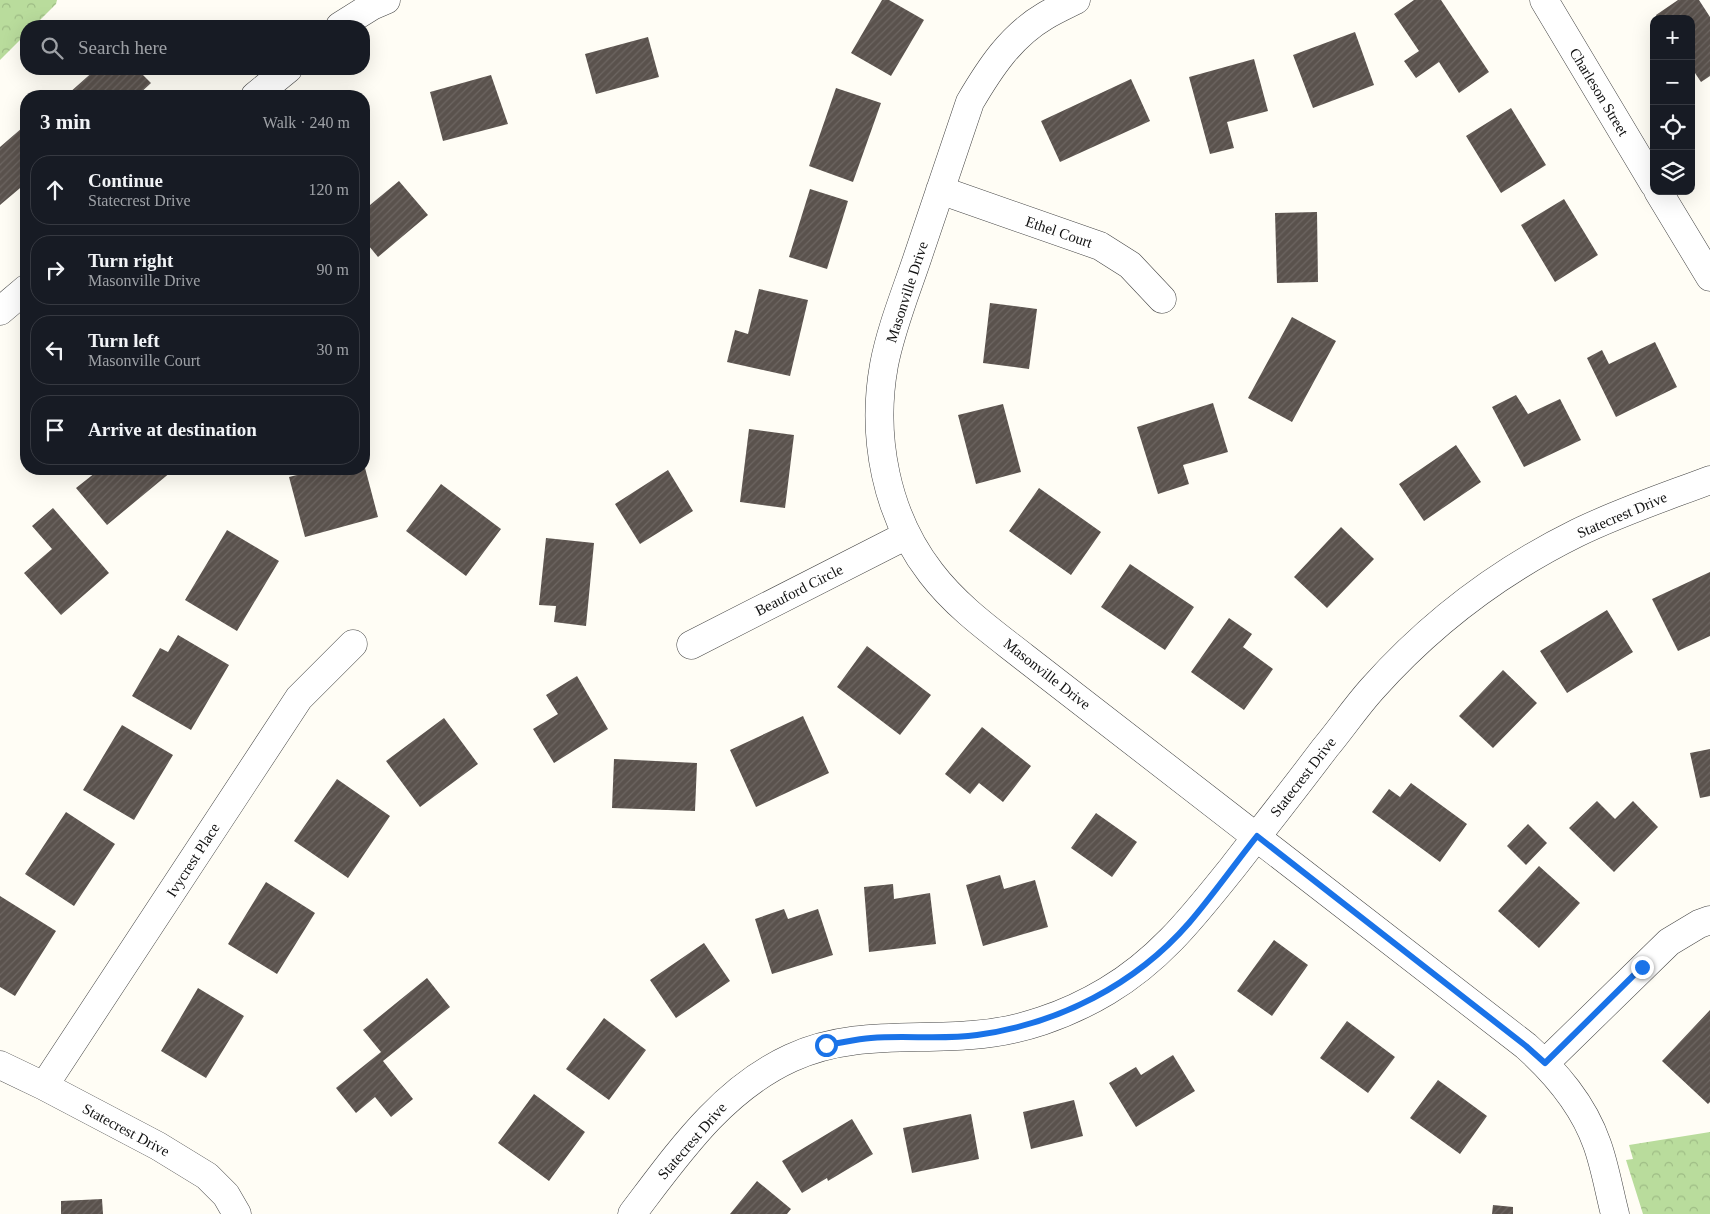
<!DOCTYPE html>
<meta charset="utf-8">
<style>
body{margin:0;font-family:"Times New Roman",serif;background:#242831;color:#f1f3f6}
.controls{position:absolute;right:15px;top:15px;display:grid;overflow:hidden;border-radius:10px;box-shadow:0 5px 20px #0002}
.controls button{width:45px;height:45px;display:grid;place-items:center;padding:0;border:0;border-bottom:1px solid #363941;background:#171b24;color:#f1f3f6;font:25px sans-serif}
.stop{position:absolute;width:15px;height:15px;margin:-11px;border:4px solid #1a73e8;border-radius:50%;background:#fff}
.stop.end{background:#1a73e8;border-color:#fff;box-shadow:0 1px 5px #0008}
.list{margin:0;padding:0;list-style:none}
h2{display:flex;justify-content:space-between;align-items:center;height:65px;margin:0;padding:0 20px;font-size:21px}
h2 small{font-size:16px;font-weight:400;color:#9ea1a6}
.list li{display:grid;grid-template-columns:32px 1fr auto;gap:15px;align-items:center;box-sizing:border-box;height:70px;margin:0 10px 10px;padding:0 10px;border:1px solid #363941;border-radius:20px}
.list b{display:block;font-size:19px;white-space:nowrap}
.list p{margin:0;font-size:16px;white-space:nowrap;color:#9ea1a6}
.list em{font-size:16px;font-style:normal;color:#9ea1a6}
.icon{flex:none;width:28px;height:28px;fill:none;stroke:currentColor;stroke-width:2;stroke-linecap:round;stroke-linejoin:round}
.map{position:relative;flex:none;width:1710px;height:1214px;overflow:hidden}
.search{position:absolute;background:#171b24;box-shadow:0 5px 20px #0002;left:20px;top:20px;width:350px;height:55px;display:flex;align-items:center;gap:12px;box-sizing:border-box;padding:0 18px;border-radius:20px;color:#9ea1a6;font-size:19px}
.panel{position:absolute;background:#171b24;box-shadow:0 5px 20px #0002;left:20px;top:90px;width:350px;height:385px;border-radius:20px}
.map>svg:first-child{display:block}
.forest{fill:url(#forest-crowns)}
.building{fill:url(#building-hatch)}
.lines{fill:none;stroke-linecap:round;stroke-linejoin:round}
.minor-casing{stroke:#444;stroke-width:29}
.minor{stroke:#fff;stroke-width:28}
.route{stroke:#1a73e8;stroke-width:6}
.labels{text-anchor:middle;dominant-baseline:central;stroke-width:5;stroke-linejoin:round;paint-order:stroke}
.street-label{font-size:15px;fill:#111;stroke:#fff}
</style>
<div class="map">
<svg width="1710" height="1214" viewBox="0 0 1710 1214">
<defs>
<pattern id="forest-crowns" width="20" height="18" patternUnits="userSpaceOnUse" patternTransform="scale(1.25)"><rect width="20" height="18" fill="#b9dc9c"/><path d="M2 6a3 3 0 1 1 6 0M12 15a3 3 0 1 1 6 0" fill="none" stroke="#9ebc85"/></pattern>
<pattern id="building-hatch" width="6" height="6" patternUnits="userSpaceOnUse" patternTransform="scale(1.25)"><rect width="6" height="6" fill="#5a524d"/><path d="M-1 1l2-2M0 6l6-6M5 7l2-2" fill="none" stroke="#6d6662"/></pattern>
</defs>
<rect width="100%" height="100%" fill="#fffdf5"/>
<path class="forest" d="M0 0H57L56 4 34 26H26V34L0 60Z
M1710 1132V1214H1643L1626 1160 1633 1159 1629 1145Z"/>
<path class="building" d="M882 0H889L924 20 891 76 851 53Z
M1414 0H1441L1489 72 1459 93 1439 62 1416 78 1404 61 1419 51 1394 14Z
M1678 0H1699L1710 17V76L1701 82 1691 67V19H1658L1656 15Z
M1355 32 1374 85 1313 108 1293 55Z
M648 37 659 77 596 94 585 54Z
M1254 59 1268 111 1227 122 1234 148 1210 154 1189 77Z
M96 69H137L151 83 137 96H70L68 94Z
M491 75 508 124 443 141 430 92Z
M1131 79 1150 121 1060 162 1041 121Z
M836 88 881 103 853 182 809 166Z
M1511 108 1546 165 1501 193 1466 136Z
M22 128 26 133V183L0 205V147Z
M399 181 428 215 378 257 364 240V210Z
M810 189 848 201 827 269 789 257Z
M1564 199 1598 255 1555 282 1521 225Z
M1317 212 1318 282 1277 283 1275 213Z
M759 289 808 300 790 376 727 362 735 330 748 334Z
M990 303 1037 309 1029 369 983 363Z
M1292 317 1336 341 1292 422 1248 398Z
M1655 342 1677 387 1616 417 1587 358 1602 350 1609 364Z
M1516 395 1528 414 1560 399 1581 440 1524 467 1492 407Z
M1213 403 1228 452 1183 465 1189 484 1158 494 1137 427Z
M1003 404 1021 472 976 484 958 415Z
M749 429 794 435 785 508 740 502Z
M1456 445 1481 482 1424 521 1399 484Z
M364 464 378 517 305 537 289 477 321 469H364Z
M100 469H168L171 472 107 525 76 488Z
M668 470 693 511 640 544 615 504Z
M441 484 501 529 466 576 406 531Z
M1039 488 1101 532 1071 575 1009 531Z
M53 508 109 573 61 615 24 573 52 549 32 526Z
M1341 527 1374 559 1327 608 1294 577Z
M227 530 279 561 237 631 185 600Z
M546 538 594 543 586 626 554 622 556 606 539 605Z
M1130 564 1194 607 1165 650 1101 607Z
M1710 572V636L1678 651 1652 599Z
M1607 610 1633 652 1567 693 1540 651Z
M1229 618 1252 634 1243 647 1273 669 1244 710 1191 672Z
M178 635 229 665 191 730 132 696 160 648 168 652Z
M867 646 931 695 900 735 837 687Z
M1503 670 1537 703 1493 748 1459 716Z
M577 676 608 729 554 763 533 729 558 714 546 695Z
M803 716 829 773 756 807 730 750Z
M444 718 478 764 420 807 386 761Z
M122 725 173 755 134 820 83 790Z
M982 727 1031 766 1003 802 979 783 970 794 945 774Z
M1710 749V796L1700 798 1690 753Z
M614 759 697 763 695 811 612 808Z
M337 779 390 816 348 878 294 841Z
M1411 783 1467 824 1440 862 1372 812 1389 789 1400 797Z
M1597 801 1615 819 1633 801 1658 827 1614 872 1569 828Z
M66 812 115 844 74 906 25 874Z
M1096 813 1137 842 1112 877 1071 848Z
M1528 824 1547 843 1526 865 1507 846Z
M1539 866 1580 903 1539 948 1498 911Z
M1000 875 1004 889 1035 880 1048 927 983 946 966 885Z
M266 882 315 913 277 974 228 944Z
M893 884 894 899 930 893 936 944 869 952 864 887Z
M0 896 56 931 15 996 0 987Z
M784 909 788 919 818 909 833 955 772 974 755 919Z
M1274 940 1308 965 1272 1016 1237 991Z
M704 943 730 981 676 1018 650 980Z
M427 978 450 1007 383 1061 413 1099 391 1117 375 1097 356 1113 336 1088 381 1052 363 1030Z
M198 988 244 1016 206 1078 161 1051Z
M1710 1010V1102L1708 1104 1662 1061Z
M604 1018 646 1050 609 1100 566 1069Z
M1347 1021 1395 1057 1368 1093 1320 1058Z
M1173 1055 1195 1091 1136 1127 1109 1083 1136 1067 1141 1075Z
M1438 1080 1487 1116 1460 1154 1410 1118Z
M534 1094 585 1132 549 1181 498 1143Z
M1074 1100 1083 1136 1031 1149 1023 1112Z
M971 1114 979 1159 912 1173 903 1128Z
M852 1119 873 1154 828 1181 827 1178 802 1193 782 1161Z
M757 1181 791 1209 787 1214H730Z
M102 1199 103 1214H61V1201Z
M1493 1205 1513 1207V1214H1492Z"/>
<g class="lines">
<defs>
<path id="minor" d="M1076 0C1066 5 1055 10 1045 16 1011 36 990 68 970 102 953 153 935 205 918 256 906 292 891 328 884 365 871 437 886 515 931 573 957 607 991 631 1024 657L1526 1046C1556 1073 1583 1104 1597 1144 1605 1166 1609 1191 1615 1214
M1544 0 1654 184
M340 26 372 6 386 0
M255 96 288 69
M940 190 1100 246 1130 265 1162 299
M1658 191 1710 277
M0 311 26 289
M691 645 907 535
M1545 1063 1669 942 1699 924 1710 920
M0 1065 44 1086 158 1146 207 1176 226 1195 237 1214
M44 1086 299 698 353 644
M632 1214C677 1155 721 1090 791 1058 849 1031 910 1040 972 1035 1019 1032 1067 1015 1107 991 1161 959 1195 914 1233 867 1264 827 1295 788 1325 748 1341 729 1355 708 1372 689 1429 625 1500 571 1577 533 1620 512 1665 497 1710 480"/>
</defs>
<use href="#minor" class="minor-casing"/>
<use href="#minor" class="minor"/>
</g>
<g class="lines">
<path class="route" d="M826 1045C841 1043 856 1039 871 1038 906 1035 942 1040 977 1035 1058 1024 1135 985 1189 923 1213 895 1234 865 1257 836L1526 1046 1545 1063 1642 967"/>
</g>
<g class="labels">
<g class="street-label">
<text transform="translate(1599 92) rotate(59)">Charleson Street</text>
<text transform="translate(1059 232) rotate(19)">Ethel Court</text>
<text transform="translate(907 292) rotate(-72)">Masonville Drive</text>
<text transform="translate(1622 515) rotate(-23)">Statecrest Drive</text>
<text transform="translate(799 590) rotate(-27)">Beauford Circle</text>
<text transform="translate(1047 674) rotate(38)">Masonville Drive</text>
<text transform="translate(1303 777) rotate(-52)">Statecrest Drive</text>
<text transform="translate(193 860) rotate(-57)">Ivycrest Place</text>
<text transform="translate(126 1130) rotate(28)">Statecrest Drive</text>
<text transform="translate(692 1141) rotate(-49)">Statecrest Drive</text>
</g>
</g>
</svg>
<div class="controls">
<button>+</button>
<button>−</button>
<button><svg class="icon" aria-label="locate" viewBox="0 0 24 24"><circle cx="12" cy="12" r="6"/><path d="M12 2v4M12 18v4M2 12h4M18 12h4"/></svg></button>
<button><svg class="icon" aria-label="layers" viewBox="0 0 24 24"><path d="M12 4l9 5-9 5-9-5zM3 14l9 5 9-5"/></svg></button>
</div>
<div class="stop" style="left:826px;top:1045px"></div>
<div class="stop end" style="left:1642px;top:967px"></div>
<div class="search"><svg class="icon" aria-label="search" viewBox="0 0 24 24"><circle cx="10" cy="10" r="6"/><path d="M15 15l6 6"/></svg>Search here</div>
<section class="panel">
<h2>3 min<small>Walk · 240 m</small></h2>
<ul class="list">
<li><svg class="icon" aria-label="ahead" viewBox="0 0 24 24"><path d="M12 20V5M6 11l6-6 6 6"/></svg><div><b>Continue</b><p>Statecrest Drive</p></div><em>120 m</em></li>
<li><svg class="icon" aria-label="right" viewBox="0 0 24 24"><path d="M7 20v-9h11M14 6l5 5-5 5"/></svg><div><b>Turn right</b><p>Masonville Drive</p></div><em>90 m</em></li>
<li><svg class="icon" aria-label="left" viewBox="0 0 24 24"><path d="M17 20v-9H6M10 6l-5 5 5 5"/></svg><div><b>Turn left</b><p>Masonville Court</p></div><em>30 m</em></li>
<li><svg class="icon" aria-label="arrive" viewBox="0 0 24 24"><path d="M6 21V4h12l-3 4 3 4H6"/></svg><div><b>Arrive at destination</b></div></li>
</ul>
</section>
</div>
